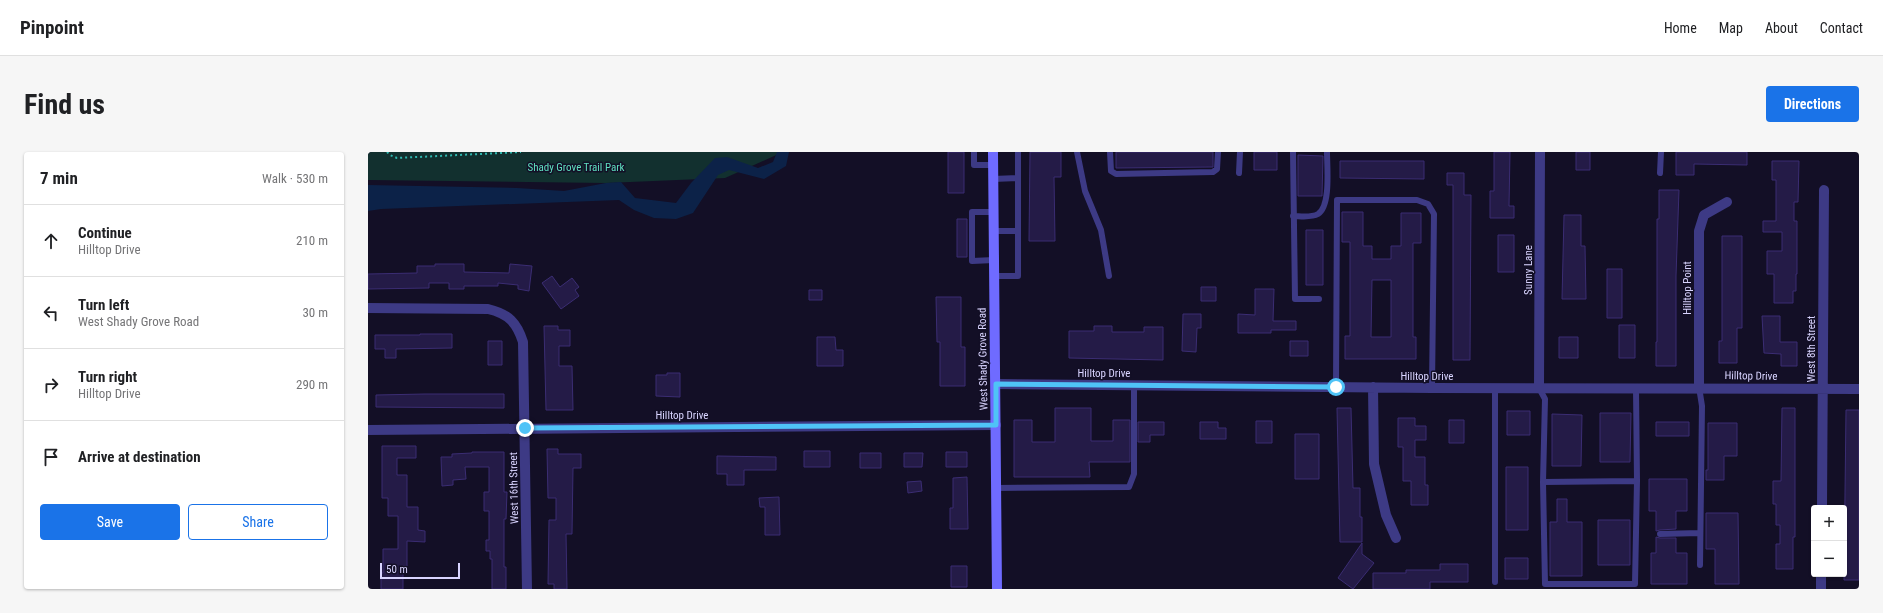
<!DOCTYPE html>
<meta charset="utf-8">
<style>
body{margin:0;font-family:"Roboto Condensed",sans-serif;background:#f6f6f6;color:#202124}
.controls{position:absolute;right:12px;bottom:12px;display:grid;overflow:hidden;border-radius:4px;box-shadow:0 1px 3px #0004}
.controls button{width:36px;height:36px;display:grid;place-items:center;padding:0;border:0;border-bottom:1px solid #e0e0e0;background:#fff;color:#202124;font:20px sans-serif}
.scale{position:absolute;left:12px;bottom:10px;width:80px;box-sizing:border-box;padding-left:4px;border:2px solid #d9d4ff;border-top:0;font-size:11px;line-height:14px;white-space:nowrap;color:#d9d4ff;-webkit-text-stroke:3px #130f26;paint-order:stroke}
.stop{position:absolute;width:12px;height:12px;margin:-9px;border:3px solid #4fc3f7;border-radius:50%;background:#fff}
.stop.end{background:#4fc3f7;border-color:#fff;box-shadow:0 1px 4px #0008}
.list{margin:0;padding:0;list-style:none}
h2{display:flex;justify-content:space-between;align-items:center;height:52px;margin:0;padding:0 16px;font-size:17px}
h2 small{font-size:13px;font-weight:400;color:#757577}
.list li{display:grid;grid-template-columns:26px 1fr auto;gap:12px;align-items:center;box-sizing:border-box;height:72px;padding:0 16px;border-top:1px solid #e0e0e0}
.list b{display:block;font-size:15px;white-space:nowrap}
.list p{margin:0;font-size:13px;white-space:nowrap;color:#757577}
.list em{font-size:13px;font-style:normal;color:#757577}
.actions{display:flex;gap:8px;padding:12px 16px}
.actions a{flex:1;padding:9px 0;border:1px solid #1a73e8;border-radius:4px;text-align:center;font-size:14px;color:#1a73e8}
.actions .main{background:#1a73e8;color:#fff}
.icon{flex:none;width:22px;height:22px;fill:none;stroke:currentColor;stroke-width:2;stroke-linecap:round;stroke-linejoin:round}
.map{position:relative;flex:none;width:1491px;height:437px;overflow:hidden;border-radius:4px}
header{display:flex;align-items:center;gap:24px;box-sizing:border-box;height:56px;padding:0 20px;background:#fff;border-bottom:1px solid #e0e0e0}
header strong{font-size:19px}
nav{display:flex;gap:22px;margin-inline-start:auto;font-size:14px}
.intro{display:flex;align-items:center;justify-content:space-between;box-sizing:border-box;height:96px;padding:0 24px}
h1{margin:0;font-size:28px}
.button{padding:10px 18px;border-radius:4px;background:#1a73e8;color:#fff;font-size:14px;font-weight:700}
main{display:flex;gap:24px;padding:0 24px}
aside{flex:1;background:#fff;border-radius:4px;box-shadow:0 1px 3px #0004}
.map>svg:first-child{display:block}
.green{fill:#12302f}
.water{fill:#0c2248}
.building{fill:#241b47;stroke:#3b2d73;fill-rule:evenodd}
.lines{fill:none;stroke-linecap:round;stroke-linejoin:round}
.path{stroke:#2fb8b0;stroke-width:2;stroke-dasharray:2 3;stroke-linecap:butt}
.service{stroke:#3d3a85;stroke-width:6}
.minor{stroke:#3d3a85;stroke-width:10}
.secondary{stroke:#6f6bff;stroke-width:10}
.route{stroke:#4fc3f7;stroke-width:5}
.labels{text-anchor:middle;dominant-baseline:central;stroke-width:3;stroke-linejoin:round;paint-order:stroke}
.park-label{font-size:11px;fill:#5fe0c0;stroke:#130f26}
.street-label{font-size:11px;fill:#d9d4ff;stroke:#130f26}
</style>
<header>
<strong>Pinpoint</strong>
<nav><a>Home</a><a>Map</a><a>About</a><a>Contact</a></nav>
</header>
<div class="intro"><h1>Find us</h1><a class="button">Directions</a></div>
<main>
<aside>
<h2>7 min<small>Walk · 530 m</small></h2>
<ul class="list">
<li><svg class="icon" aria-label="ahead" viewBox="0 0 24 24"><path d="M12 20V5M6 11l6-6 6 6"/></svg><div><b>Continue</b><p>Hilltop Drive</p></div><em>210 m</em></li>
<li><svg class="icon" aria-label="left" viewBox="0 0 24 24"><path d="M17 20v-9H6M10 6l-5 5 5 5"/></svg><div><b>Turn left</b><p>West Shady Grove Road</p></div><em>30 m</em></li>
<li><svg class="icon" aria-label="right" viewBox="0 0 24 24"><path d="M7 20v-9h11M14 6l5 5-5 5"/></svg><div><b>Turn right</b><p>Hilltop Drive</p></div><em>290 m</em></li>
<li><svg class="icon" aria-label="arrive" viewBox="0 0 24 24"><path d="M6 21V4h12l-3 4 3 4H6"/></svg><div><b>Arrive at destination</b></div></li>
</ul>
<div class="actions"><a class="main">Save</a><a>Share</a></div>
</aside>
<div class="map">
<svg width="1491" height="437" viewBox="0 0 1491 437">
<rect width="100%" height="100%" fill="#130f26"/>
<path class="green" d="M0 0H415L357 26 238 31 0 28Z"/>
<path class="water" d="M409 0H421L418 14 396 27 361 18 350 23 325 61 308 67 286 66 266 58 251 48 13 57 0 59V33L149 36 196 39 238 31 253 30 267 46 308 51 323 31 347 6 359 5 390 16 405 10Z"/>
<path class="building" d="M580 0H596V41H580Z
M662 0H693V25H686L687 89H661Z
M748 0H845V15L748 16Z
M886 0H909V18H886Z
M1126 0H1142L1141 54H1146V66H1122V39H1126Z
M1208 0H1222V18H1208Z
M1308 0H1379V13L1326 12V23H1308Z
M930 3 955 4 954 44H930Z
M972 9H1056V27L972 26Z
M1404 9H1431L1430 50H1426V69H1429V122H1428V139H1425V151H1406V122H1399V99H1414V80H1395V69H1408V28H1404Z
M1079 21H1096V43H1103L1102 208H1085V33H1079Z
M1291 38H1311L1308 124V214H1288V190H1289V67H1291Z
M974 60H995V94H1004V107H1023V94H1033V61H1053V91H1045V185H1048V207H977V184H982V90H974ZM1004 128H1023V185H1003Z
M1196 63H1213V94H1217L1218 147H1194Z
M589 67H599V105H589Z
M938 78H955V133H938Z
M1130 83H1146V120H1130Z
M1354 84H1374V176H1369V211H1351V189H1354Z
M67 112H96V120L141 121 142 112 164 114 161 139 150 137V133L130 131V134H96V137H81V131H61V136L0 137V122L49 121V114H67Z
M1239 117H1254V166H1239Z
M184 124 192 135 204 126 211 135 207 138 211 144 193 157 174 131Z
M833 135H848V149H833Z
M887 137H906L905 169H928V178H903V181H870V162L887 163Z
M441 138H454V148H441Z
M568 145H593V195H597V234H572V190H569Z
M815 162H833V176H829L828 200 814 199Z
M1394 164H1412V190H1429V214H1413V202L1396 201Z
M1251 173H1267V206H1251Z
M176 174H190V178H202V194H191V214H204L205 258H178Z
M726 174H744V180H776V175H795V208L701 206V179H726Z
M52 182H84V196L28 197V206H17V197H7V183H52Z
M449 185H467L468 198H475V214H449Z
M1191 185H1210V206H1191Z
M120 189H134V213H120Z
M922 189H940V204H922Z
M299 221H312V245L288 244V223H299Z
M57 242H136V256L8 255V243Z
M687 256H723V289H745V268H762V310H721L722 325H646V268H664V290H687Z
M969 256H983L985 336H992V365H994V390H972Z
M1414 256H1427V385H1425V417H1408V392H1412V373H1408V352H1405V329H1413Z
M1478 258H1491V428H1476Z
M1139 259H1162V283H1139Z
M1232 261H1263L1262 310H1232Z
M1184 262 1214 263 1213 314H1184Z
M1030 266H1047V274H1058V288H1047V305H1057V333H1060V353H1043V329H1035V295H1030Z
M1081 268H1096V291H1081Z
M888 269H904V291H888Z
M770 270H796V283H782V290H770Z
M832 270H850V276H858V287H832Z
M1288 270H1321V284H1288Z
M1340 271H1369V304H1356V328H1338V318H1340Z
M927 282H951V327H927Z
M14 294H48V306H29V323H39V355H50V378L57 379V390L39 389V414H35V437H13V421H15V397H30V364H20V346H14Z
M179 297H190V302H213V316H205L204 382H198L199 437H186V432H180L181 368H188V346H180Z
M436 299H462V315H436Z
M104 300H136V340H139L138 367H136V415H138V437H124V407H122V399H118V388H121V359H116V340H121V315H97L98 327 85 328V333L74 334 73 305H84V302L104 301Z
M578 300H599V315H578Z
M492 301H513V316H492Z
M536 301H555L554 315H536Z
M349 304 408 305V318H376V333H359V322H349Z
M1138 315H1160V378H1138Z
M599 325 600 377H582V356H585V326Z
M1281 327H1319V359H1308V377L1292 378 1288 379V359H1281Z
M553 329 554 339 540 341 539 330Z
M411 345 412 383H397V355H392L391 346Z
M1189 347H1199V370H1214V424H1182V370H1189Z
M1338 361H1370L1371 432H1347V397H1338Z
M1230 368H1262V413H1230Z
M1288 385 1292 386H1308V401H1319V432H1283V401H1288Z
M994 391V402L1006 411 985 437 970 426Z
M1137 406H1160V427H1137Z
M1072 412H1100V430H1062V437H1005V421H1038V418H1072Z
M583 414H599V435H583Z"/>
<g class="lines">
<path class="path" d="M19 0 22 3 29 6 153 0"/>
<path class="service" d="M606 0V13H625
M709 0 717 39 733 78 741 124
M742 0 743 19 748 22 845 20 849 17 850 0
M925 0 927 147H951
M871 21 872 0
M1292 21 1293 0
M625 27 650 26
M626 60H604V109L626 108
M925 64C932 64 943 66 950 62 963 54 959 15 959 0
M626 79H650
M627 124H650V0
M968 235 969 48H1049L1060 52 1066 62 1064 236
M1331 235 1334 254 1332 413
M1171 236 1177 247 1175 330 1269 329 1268 237
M1175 330 1177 432H1267L1269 329
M628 336 761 335 766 322V233
M1292 382 1332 381
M1127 430V236"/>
<path class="minor" d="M0 156 120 157C141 162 149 171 155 190L159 437
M628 232 1064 236 1491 237
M1005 235 1006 312 1018 363 1028 386
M1331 235V79L1336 63 1359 50
M1171 236 1172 0
M0 278 628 273
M1454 356 1456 38
M1453 437V422"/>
<path class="secondary" d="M625 0 629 437"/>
</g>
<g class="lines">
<path class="route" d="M157 276 628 273V232L968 235"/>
</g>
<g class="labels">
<g class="park-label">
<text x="208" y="15">Shady Grove Trail Park</text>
</g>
<g class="street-label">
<text transform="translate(1160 118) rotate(-90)">Sunny Lane</text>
<text transform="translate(1319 136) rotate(-90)">Hilltop Point</text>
<text transform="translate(1443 197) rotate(-90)">West 8th Street</text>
<text transform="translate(615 207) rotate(-91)">West Shady Grove Road</text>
<text x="736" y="221">Hilltop Drive</text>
<text x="1059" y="224">Hilltop Drive</text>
<text transform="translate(1383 224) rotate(1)">Hilltop Drive</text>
<text x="314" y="263">Hilltop Drive</text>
<text transform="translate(146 336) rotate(-91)">West 16th Street</text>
</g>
</g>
</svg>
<div class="controls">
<button>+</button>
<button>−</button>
</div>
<div class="scale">50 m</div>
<div class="stop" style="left:968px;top:235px"></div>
<div class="stop end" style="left:157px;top:276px"></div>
</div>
</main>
